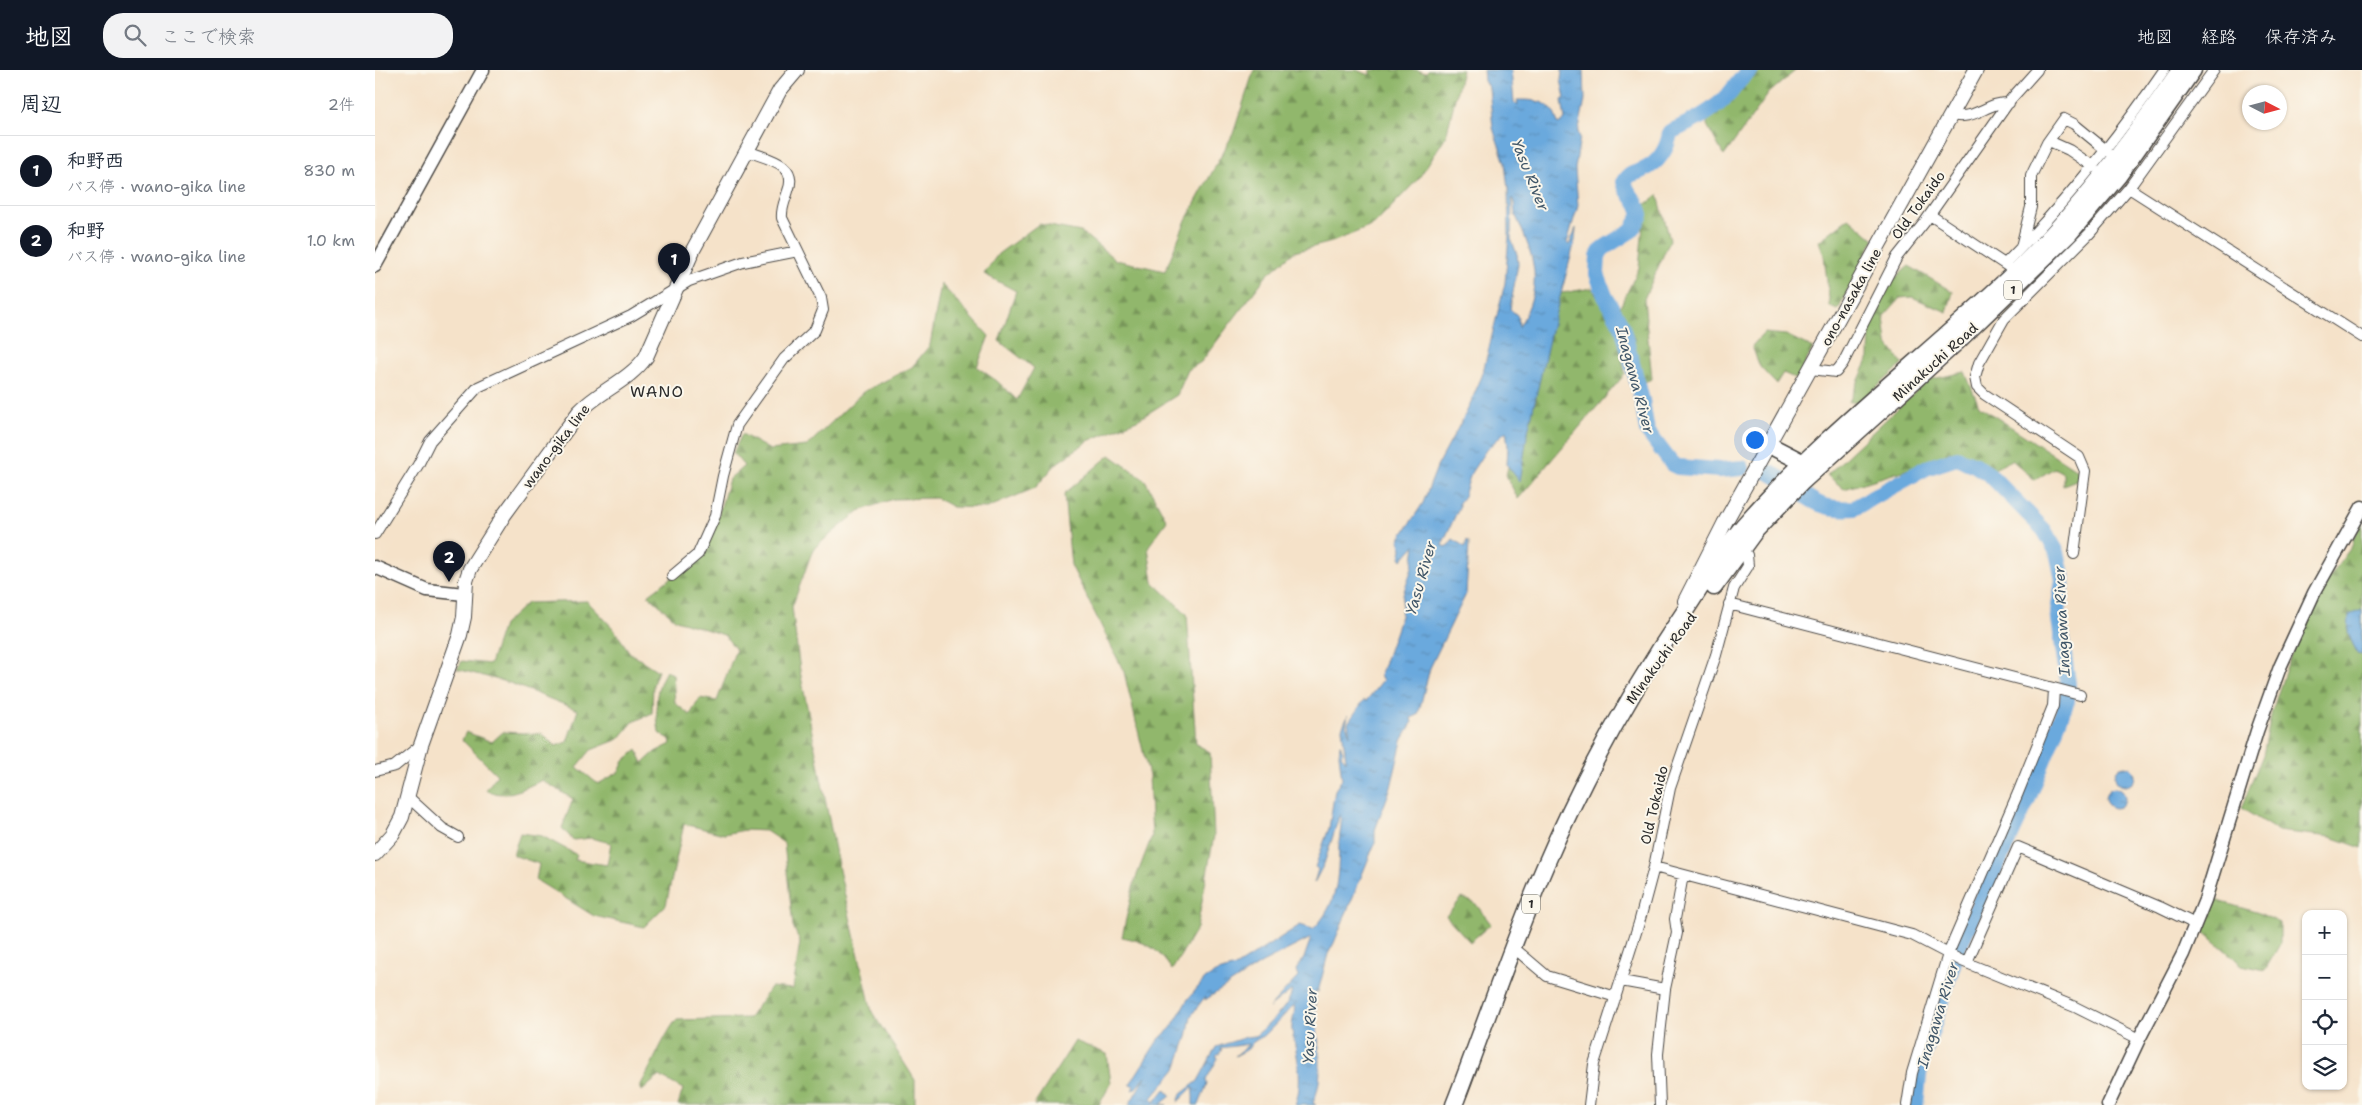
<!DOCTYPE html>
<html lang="ja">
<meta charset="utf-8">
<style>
body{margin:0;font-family:"Shantell Sans","Klee One",sans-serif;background:#f2f2f3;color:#1f2937}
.controls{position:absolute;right:15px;bottom:15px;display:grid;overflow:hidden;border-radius:10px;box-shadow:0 1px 4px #0004}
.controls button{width:45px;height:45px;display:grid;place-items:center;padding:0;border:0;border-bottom:1px solid #e0e1e3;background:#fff;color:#1f2937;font:25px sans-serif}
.compass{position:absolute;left:1867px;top:15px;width:45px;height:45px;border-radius:50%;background:#fff;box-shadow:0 1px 4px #0004;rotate:96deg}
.you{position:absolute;left:1379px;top:369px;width:18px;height:18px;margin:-12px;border:4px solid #fff;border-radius:50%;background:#1a73e8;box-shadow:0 0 0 8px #1a73e833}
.badge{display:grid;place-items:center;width:32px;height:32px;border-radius:50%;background:#111827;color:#fff;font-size:16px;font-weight:700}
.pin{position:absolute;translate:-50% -41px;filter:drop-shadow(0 1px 2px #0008)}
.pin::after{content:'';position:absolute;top:26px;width:18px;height:15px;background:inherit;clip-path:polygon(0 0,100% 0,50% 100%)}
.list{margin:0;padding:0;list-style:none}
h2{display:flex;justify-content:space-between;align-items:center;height:65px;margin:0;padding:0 20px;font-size:21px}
h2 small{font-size:16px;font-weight:400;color:#747a83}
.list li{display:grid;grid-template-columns:32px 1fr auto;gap:15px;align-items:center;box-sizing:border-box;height:70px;padding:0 20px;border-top:1px solid #e0e1e3}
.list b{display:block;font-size:19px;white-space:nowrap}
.list p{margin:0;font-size:16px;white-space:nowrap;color:#747a83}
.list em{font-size:16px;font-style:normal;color:#747a83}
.icon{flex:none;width:28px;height:28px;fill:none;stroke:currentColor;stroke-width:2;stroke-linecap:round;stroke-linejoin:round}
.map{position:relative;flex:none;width:1987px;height:1035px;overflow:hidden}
header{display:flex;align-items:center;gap:30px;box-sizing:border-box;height:70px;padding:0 25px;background:#111827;color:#fff}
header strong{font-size:24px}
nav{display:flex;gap:28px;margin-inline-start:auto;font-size:18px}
.search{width:350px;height:45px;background:#f2f2f3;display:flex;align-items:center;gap:12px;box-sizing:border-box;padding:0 18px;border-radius:20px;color:#747a83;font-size:19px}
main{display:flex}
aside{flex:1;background:#fff}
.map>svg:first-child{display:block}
.forest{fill:url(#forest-firs);stroke:#5e714c}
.water{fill:url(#water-ripples);stroke:#4b6a84;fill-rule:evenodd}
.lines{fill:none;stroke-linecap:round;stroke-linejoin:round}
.river{stroke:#6ba9dd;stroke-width:16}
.minor-casing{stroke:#494643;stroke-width:12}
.tertiary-casing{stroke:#494643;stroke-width:15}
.secondary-casing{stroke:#494643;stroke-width:16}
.trunk-casing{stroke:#494643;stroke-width:19}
.minor{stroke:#fff;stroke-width:10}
.tertiary{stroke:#fff;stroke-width:12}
.secondary{stroke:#fff;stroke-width:14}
.trunk{stroke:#fff;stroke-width:16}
.labels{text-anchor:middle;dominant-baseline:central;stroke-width:4;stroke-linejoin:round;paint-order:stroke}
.shield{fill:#fbf7ec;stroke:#696865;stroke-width:1}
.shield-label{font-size:12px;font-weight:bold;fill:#2b2b2b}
.street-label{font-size:14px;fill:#2b2b2b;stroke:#fbf7ec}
.water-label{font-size:15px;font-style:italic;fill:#415769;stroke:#fbf7ec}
.quarter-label{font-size:16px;letter-spacing:1px;fill:#2b2b2b;stroke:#fbf7ec}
</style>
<header>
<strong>地図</strong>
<div class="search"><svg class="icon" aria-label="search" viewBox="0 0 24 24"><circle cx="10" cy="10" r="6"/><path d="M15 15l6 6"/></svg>ここで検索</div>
<nav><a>地図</a><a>経路</a><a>保存済み</a></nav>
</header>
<main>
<aside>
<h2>周辺<small>2件</small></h2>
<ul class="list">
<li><span class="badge">1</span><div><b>和野西</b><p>バス停 · wano-gika line</p></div><em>830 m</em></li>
<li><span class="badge">2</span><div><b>和野</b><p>バス停 · wano-gika line</p></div><em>1.0 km</em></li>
</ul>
</aside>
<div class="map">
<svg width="1987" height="1035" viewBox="0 0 1987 1035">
<defs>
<pattern id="forest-firs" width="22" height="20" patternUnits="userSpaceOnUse" patternTransform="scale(1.25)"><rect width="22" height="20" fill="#91b76c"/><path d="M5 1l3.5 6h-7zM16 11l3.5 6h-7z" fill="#779559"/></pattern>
<pattern id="water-ripples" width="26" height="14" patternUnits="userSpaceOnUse" patternTransform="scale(1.25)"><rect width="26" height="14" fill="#6ba9dd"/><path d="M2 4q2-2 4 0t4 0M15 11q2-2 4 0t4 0" fill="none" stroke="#588ab3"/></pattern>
</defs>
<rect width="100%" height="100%" fill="#fbf7ec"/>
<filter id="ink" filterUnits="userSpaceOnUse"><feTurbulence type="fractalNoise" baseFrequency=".02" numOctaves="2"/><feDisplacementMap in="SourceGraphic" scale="10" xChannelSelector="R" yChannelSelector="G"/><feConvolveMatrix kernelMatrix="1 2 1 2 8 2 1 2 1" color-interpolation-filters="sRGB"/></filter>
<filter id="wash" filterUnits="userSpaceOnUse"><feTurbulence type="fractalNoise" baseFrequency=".0096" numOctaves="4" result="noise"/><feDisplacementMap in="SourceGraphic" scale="20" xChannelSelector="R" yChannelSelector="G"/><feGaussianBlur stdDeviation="1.12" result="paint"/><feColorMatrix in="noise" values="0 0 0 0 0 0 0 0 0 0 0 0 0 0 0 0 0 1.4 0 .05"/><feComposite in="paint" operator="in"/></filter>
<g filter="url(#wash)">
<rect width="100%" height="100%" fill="#f5e2c9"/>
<path class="forest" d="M879 0H981L995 5V0H1042L1050 3 1053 0H1087L1071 66 1044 108 999 155 957 172 919 182 892 205 826 292 813 300 802 325 764 349 713 371 682 393 660 418 612 438 578 437 561 428 518 429 484 441 438 479 417 537 425 601 464 800 497 942 540 1010V1035H303L308 1019 284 1006 267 1021 265 1016C278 994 286 971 301 950L374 948 396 917 418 919 425 872 418 856 409 773 391 761 370 760 349 764 309 754 291 835 269 857 219 846 161 810 164 794 138 785 145 763 167 766 202 785 200 790 232 795 236 773 216 768 198 770 187 758 198 729 167 710C150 718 129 730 111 720L122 705 87 670 91 662 117 672 128 662 167 664 180 676 192 672 203 640 135 613 82 599 87 591 115 594 128 555 152 533 212 531 238 558 255 583 283 601 278 614 277 643 258 652 244 669 216 680 202 697 223 714 244 702 249 691 262 680 268 693 280 682 296 674 295 669 284 663C281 638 278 623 291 601L298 604 300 633 315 645 325 628 342 631 361 579 349 565 301 550 273 525 323 488 341 453 354 409 369 396 358 383 367 364 395 380 432 376 488 322 537 297 555 275 566 214 614 266 602 297 622 311 642 330 659 298 624 271 641 221 609 204 623 184 664 154 706 162 741 190 790 201 811 150 858 64Z
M1376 0H1421L1394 23 1349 86 1332 55 1335 31 1370 10Z
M1283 125 1295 170 1269 229 1277 309 1269 312 1245 237 1264 198 1270 135Z
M1474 148 1499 169 1463 240 1455 237 1449 185 1444 171Z
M1534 196 1578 222 1572 242 1537 227 1525 228 1509 246 1512 273 1528 294 1486 331 1474 332 1494 288 1495 253 1515 212Z
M1217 218 1242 261 1250 304 1143 429 1131 405 1156 304 1181 224Z
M1389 263 1411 265 1438 278 1422 309 1408 303 1401 314 1385 297 1377 276Z
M1590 302 1604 336 1705 402 1704 409 1688 415V403L1679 398 1660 410 1637 390 1613 402 1579 385 1469 419 1452 405 1553 310Z
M735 385 770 410 792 451 773 477 778 512 812 544 821 674 835 682 839 766 822 858 797 900C783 879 773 872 747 867L759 813 777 766 774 706 749 602 696 495 689 424Z
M1987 453V778L1956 767 1903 761 1866 738 1888 685 1897 641 1914 590 1953 509 1977 476 1979 466Z
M1087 828 1100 833 1116 854 1095 872 1071 846Z
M1840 830 1884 843 1905 853V874L1890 900 1867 895 1826 859Z
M700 971 732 984 736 1013 724 1035H659Z"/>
<path class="water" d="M1108 0H1136L1139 32 1143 36 1142 30C1165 30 1177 31 1183 54L1190 50 1187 30 1190 28 1186 10 1187 0H1209L1210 30 1203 63 1205 67 1200 99 1203 135 1192 173 1194 175 1201 158 1200 171 1175 265 1152 366 1145 412 1132 395 1133 375 1131 361 1111 380 1096 403 1089 426 1083 434 1085 435 1067 475 1072 477 1078 469 1090 477 1092 470 1094 473 1091 524 1055 598 1043 645 1036 648 1037 653 1027 671 1016 717 1000 760V773L959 873 953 884 943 922 941 919C937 957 954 997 938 1033L941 1035H920C929 1010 922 985 917 961 916 951 921 944 919 935L892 963 877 973 873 979 860 986 874 974 845 978 847 980 841 987 843 988 831 1010 832 1014 824 1035H818V1017L803 1032 806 1024 823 1011 841 977 871 967 880 966C891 957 916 935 917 920L894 938 923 907 921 900 929 888 936 868 887 893 830 930 831 927 829 928 816 946 812 967 801 999 777 1028 779 1033 790 1019 796 1026 786 1034 792 1035H754L771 1006 760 1019 757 1020 759 1016 755 1014 783 970 796 958 813 929 830 909 840 903 860 897 925 855 938 859C963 835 963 808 964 775 964 765 968 754 965 744L949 794 939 813 943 799 940 797 954 758 960 720 967 709 964 685 965 674 968 682 966 685 971 691 967 658 973 645 971 655 975 665 973 653 989 630 991 631 1008 610 1005 606 1026 546 1028 524 1037 498 1040 475 1027 490 1025 487 1027 479 1024 470 1048 433 1062 397 1092 341 1107 306 1130 213 1134 165 1133 120 1130 93 1118 58 1114 18 1109 11ZM1137 128C1141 133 1138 140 1141 146 1160 189 1169 214 1144 257L1143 246 1135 239 1143 194 1142 184 1136 169Z
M1987 540V585L1982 584 1973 563 1974 545Z
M1740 706a10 10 0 1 1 20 0a10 10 0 1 1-20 0Z
M1730 728a10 10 0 1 1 20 0a10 10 0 1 1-20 0Z"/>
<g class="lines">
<path class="river" d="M1367 398 1345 400 1303 397 1297 394 1272 361 1267 330 1247 256 1230 226 1222 204 1223 186 1227 179 1257 160 1266 145C1264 131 1252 125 1249 112 1255 102 1260 104 1268 100 1284 93 1293 78 1295 62 1317 52 1338 42 1355 23 1362 14 1366 7 1376 0
M1391 401C1428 416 1432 442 1479 438L1551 398 1582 388 1600 395 1615 405 1669 460 1682 482 1688 510 1683 542 1693 613 1692 631 1653 729 1584 876 1545 997 1541 1035"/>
</g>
</g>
<g filter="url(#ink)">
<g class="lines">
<defs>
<path id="minor" d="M1576 45C1601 51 1611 32 1634 33
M1674 71 1694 80 1719 97
M1754 118 1987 267
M1555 145 1634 197
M1646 177 1656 137V106L1672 73 1689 49 1699 54 1732 81
M1630 194C1691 132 1740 72 1789 0
M1436 299 1461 302 1468 293 1522 187 1549 153 1636 29 1662 0
M0 464 43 395 55 371 103 317 256 246 314 211 368 192 423 181
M1699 484 1710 401 1704 387 1609 324 1602 317 1600 307 1604 293 1629 249 1714 164 1754 118 1839 0
M297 506 323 484 340 446 348 406 362 355 409 289 440 260 448 240 446 228 407 148C406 138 410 131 413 121 424 93 392 89 372 81
M1354 534 1705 625
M0 701 20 696 46 675
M32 726 67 758 83 767
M1279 797 1537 865 1587 891 1700 937 1764 969
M1139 878 1172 906 1241 927
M1592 892 1643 777 1785 837 1814 851 1820 856
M1246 911 1290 919
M1214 1035 1219 994 1264 853 1279 797 1295 718 1341 585 1359 518 1373 496 1372 485 1365 476
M1285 1035 1283 984 1290 919 1302 863 1300 849 1308 805
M1532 1035 1537 1003 1573 884 1643 723 1678 636 1679 619"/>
<path id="tertiary" d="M0 196 108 0
M0 497 52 520 89 524
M1733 1035 1764 969 1808 884 1830 830 1882 661 1905 597 1939 523 1987 437"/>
<path id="secondary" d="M1310 531 1349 454 1601 0
M0 784 18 764 27 747 46 675 85 565 89 547 91 511 95 499 129 445 204 342C224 321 254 311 271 287L318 180 405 20 422 0"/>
<path id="trunk" d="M1394 375 1429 393
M1339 517 1380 461 1427 412 1583 271 1693 165 1744 105 1818 0
M1079 1035C1110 955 1137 873 1171 794 1210 703 1259 616 1314 535 1332 508 1348 480 1369 455 1451 361 1553 286 1642 200 1704 140 1756 71 1805 0"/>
</defs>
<use href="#minor" class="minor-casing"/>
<use href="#tertiary" class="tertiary-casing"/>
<use href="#secondary" class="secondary-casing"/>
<use href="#trunk" class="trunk-casing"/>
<use href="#minor" class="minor"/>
<use href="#tertiary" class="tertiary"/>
<use href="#secondary" class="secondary"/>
<use href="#trunk" class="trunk"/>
</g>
</g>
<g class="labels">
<g class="shield">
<rect x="1629" y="210.5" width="18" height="19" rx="4"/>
<rect x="1147" y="824.5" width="18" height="19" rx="4"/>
</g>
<g class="shield-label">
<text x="1638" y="220">1</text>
<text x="1156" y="834">1</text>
</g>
<g class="street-label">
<text transform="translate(1543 135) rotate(-54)">Old Tokaido</text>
<text transform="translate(1476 227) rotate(-61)">ono-nasaka line</text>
<text transform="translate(1560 292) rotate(-42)">Minakuchi Road</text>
<text transform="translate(181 376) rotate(-53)">wano-gika line</text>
<text transform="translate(1286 588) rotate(-54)">Minakuchi Road</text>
<text transform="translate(1279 735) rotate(-77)">Old Tokaido</text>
</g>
<g class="water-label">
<text transform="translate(1155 105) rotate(68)">Yasu River</text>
<text transform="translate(1260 310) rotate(75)">Inagawa River</text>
<text transform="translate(1046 508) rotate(-74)">Yasu River</text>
<text transform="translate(1687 551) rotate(-93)">Inagawa River</text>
<text transform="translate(1563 945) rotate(-73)">Inagawa River</text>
<text transform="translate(935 956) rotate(-87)">Yasu River</text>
</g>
<g class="quarter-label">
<text x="282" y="321">WANO</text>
</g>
</g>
</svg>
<div class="controls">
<button>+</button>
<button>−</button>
<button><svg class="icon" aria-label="locate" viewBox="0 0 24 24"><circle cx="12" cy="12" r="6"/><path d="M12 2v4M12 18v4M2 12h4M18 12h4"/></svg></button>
<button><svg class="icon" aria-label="layers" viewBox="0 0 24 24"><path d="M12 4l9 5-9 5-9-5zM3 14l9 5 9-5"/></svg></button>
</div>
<svg class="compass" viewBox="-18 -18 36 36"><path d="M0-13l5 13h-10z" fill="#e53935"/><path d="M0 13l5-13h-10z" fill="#747a83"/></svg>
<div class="you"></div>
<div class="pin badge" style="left:299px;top:214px">1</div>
<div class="pin badge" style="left:74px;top:512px">2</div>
</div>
</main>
